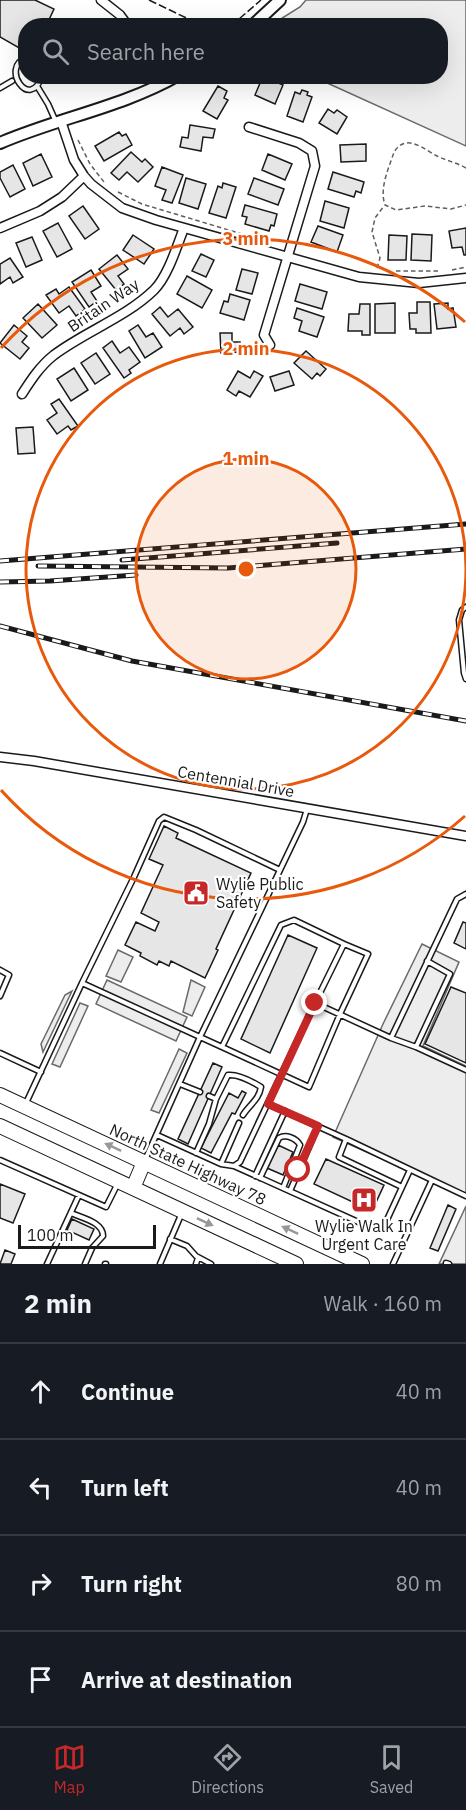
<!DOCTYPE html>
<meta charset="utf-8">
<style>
body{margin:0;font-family:"IBM Plex Sans",sans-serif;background:#20242c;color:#f1f3f6}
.scale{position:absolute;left:18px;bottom:15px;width:138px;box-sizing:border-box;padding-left:6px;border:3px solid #1a1a1a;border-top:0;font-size:16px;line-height:21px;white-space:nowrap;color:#1a1a1a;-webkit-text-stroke:4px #fff;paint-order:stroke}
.stop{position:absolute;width:18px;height:18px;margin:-14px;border:4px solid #c62828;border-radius:50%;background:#fff}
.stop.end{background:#c62828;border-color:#fff;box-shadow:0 2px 6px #0008}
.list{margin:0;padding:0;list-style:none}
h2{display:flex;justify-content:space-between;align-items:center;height:78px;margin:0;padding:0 24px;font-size:26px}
h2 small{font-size:20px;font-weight:400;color:#9ea1a6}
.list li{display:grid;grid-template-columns:39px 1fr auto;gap:18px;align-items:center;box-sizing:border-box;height:96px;padding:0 24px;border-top:2px solid #363941}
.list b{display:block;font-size:22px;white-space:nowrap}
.list em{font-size:20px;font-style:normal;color:#9ea1a6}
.icon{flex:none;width:33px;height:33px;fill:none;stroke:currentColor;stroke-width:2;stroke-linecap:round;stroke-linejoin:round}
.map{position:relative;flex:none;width:466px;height:1264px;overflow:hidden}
.search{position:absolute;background:#171b24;box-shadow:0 6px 24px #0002;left:18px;right:18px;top:18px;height:66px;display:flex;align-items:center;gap:15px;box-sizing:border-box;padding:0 21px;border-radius:24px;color:#9ea1a6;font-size:22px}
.sheet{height:462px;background:#171b24}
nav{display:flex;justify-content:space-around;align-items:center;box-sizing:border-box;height:84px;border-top:2px solid #363941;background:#171b24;font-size:16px;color:#9ea1a6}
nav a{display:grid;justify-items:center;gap:3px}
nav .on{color:#c62828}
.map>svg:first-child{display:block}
.built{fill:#ededed;stroke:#6a6a6a;stroke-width:1.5}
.building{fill:#e6e6e6;stroke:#1a1a1a;stroke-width:1.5}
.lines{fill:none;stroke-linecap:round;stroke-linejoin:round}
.service-casing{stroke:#1a1a1a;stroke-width:7}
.minor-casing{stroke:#1a1a1a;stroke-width:11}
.tertiary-casing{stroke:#1a1a1a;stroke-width:14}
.primary-casing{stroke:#1a1a1a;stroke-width:16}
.path{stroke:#5f5f5f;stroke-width:1.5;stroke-dasharray:4.5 3;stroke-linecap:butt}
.service{stroke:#fff;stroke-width:4}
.minor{stroke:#fff;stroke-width:8}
.tertiary{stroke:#fff;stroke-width:10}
.primary{stroke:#fff;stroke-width:14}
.rail-casing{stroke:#1a1a1a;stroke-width:5}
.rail{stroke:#fff;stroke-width:3;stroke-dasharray:9;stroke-linecap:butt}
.fence{stroke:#1a1a1a;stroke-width:1.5;stroke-dasharray:8 3;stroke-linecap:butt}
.oneway{fill:#989898}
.route{stroke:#c62828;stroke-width:8}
.ring{fill:none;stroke:#e8590c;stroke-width:3}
.labels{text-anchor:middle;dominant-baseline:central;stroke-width:4.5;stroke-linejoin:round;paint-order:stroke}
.street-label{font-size:16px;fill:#1a1a1a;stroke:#fff}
.poi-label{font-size:16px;fill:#1a1a1a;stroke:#fff;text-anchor:start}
.centre{fill:#e8590c;stroke:#fff;stroke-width:3}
.ring-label{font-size:18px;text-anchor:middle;font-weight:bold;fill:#e8590c;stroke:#fff;stroke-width:4.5;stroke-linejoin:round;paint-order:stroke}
</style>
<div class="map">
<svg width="466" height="1264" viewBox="0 0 466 1264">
<rect width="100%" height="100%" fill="#fff"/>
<path class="built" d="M306 0H466V146L314 77 440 76V26L271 25 300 7Z
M422 944 459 962 423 1046 466 1066V1196L333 1137 383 1024Z
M118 950 133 957 121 982 106 976Z
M107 980 187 1017 176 1041 96 1004Z
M191 980 205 987 192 1016 183 1012Z
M72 991 43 1052 41 1044 65 995Z
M80 1003 88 1006 60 1067 52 1064Z
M179 1049 187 1053 159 1113 151 1110Z
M466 1206V1264H439Z"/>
<path class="building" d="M0 0H35L54 9 46 26H26V40L21 49 0 37Z
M263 76 283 85 275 104 255 95Z
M218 86 227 91 224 98 228 100 217 119 203 111Z
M302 90 308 92 307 95 312 97 303 122 287 116 295 92 300 94Z
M328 109 334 113 337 110 347 117 337 134 319 123Z
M190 125 215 129 213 138 203 137 201 151 180 147 182 137 188 138Z
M119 132 122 136 126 134 132 145 104 161 95 146Z
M366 144V161L341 162 340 145Z
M131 152 142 162 145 159 153 167 138 182 127 172 119 180 111 173Z
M41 154 52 177 33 186 23 163Z
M268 154 292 164 285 180 262 170Z
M13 165 25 189 10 197 0 178V172Z
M162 167 183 175 172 203 162 200 166 190 155 186Z
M333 172 364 182 361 193 356 191 354 197 328 189Z
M186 178 206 184 198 209 179 203Z
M254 178 284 189 278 205 248 194Z
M223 183 236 187 226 218 209 213 218 186 222 188Z
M325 201 349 208 344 228 320 221Z
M245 205 277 214 274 226 271 225 269 231 245 224 247 217 242 216Z
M83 206 99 229 85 239 69 216Z
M58 223 72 249 57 257 43 231Z
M318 226 343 235 337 252 311 242Z
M466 228V255H464L462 247 452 248 449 231Z
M412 234 432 235 431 261 411 260Z
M133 235 154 249 144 264 123 250Z
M389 235 407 236 406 260H388Z
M32 237 42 260 26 267 16 243Z
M201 254 214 260 206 277 192 271Z
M117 255 128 269 118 276 124 284 116 290 99 269Z
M10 258 23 277 13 283 10 277 0 284V264Z
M242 269 258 273 252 294 236 290Z
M91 270 101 286 91 292 97 301 89 307 72 282Z
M187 276 212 290 202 308 177 294Z
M300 284 327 292 322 309 295 301Z
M69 287 85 309 76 316 69 306 59 313 46 295 56 289 59 294Z
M230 294 250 300 244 320 220 313 224 301 228 302Z
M417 302H430L431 333H416V329H410L409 313H417Z
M395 303V333H375V304Z
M448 303V309L453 308 456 327 437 329 434 304Z
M38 304 57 325 42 338 23 318Z
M360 304H370V335H362V331H348L349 314H359Z
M160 307 168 317 178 309 193 327 184 334 180 328 170 336 152 314Z
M297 308 324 317 317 337 299 331 302 321 294 318Z
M14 325 27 336 22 342 29 348 20 359 0 343Z
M138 325 146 337 153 333 162 347 145 358 129 331Z
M220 333H232V342H240V352L221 353Z
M112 341 120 353 129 347 140 362 129 370 131 373 124 378 103 348Z
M306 351 326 369 320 376 317 373 312 379 294 363Z
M96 353 110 374 95 384 81 363Z
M74 368 88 390 71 401 57 379Z
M238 371 250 378 254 371 263 376 250 397 239 391 236 396 227 390Z
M289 371 294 385 275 391 270 377Z
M59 399 78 426 71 430 68 426 57 434 47 420 57 413 51 404Z
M33 427 35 453 18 454 16 428Z
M164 826 178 833 176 838 251 873 216 949 218 950 205 978 171 961 169 966 159 961 157 965 140 956 141 953 125 945 136 922 155 931 159 922 141 913 163 865 149 859Z
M463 922 466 923V949L454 943Z
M288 935 317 948 270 1053 241 1039Z
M451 987 466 993V1063L425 1044Z
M213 1063 222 1067 188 1144 178 1139Z
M242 1091 246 1093 235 1114 232 1113 211 1153 201 1148 229 1093 238 1098Z
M278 1145 293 1152 283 1175 267 1168Z
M326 1159 384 1185 372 1211 314 1184Z
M0 1184 25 1194 13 1223 0 1218Z
M448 1205 456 1209 438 1251 430 1248Z
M72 1219 94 1229 89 1240 67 1230Z
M5 1250 15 1254 11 1264H0Z"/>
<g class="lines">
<defs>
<path id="service" d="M26 58C0 67 30 112 42 76
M37 86 48 104 56 122
M0 88 12 81
M466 607 462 610 459 620 464 673 466 679
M466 894 457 899 391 1038 416 1047 466 1070
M0 970 9 975 0 996
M82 983 134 877 159 821 164 817 196 830 280 870
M222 1047 309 1087 340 1014 368 954 344 944
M416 1047 450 974 427 961
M0 1053 41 1072
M180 1084 200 1092
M209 1096 216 1099 228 1075C238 1074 253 1082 261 1087 259 1100 249 1105 243 1115
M26 1103 82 983 200 1037 303 822 307 809
M268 1104 346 1139 432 1180 393 1264
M157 1135 221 1164 234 1166 240 1162 315 1003
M346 1139 339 1157 402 1187
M196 1153 209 1124 216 1099
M0 1160 106 1207 117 1185
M145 1160 200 1037 222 1047 281 925 294 920 344 944 315 1003 391 1038
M221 1164 239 1123
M234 1166 376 1230 385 1224 410 1170
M255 1176 285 1111
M260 1178 279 1138C286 1134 296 1138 300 1145L283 1188
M432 1180 466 1196
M290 1191 318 1126
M71 1213C82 1218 103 1222 103 1236L92 1248 85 1264
M170 1239 187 1246 196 1256 211 1264
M446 1263 449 1264
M47 1264 79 1195
M105 1264H106
M160 1264 181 1215
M196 1264 198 1258"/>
<path id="minor" d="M101 0 120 15 128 26
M61 121 74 160 84 176 91 184 122 208 156 220 359 277 419 283 466 278
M249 127 299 143 312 151 315 166 264 335 270 345
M0 228 40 211 62 197 84 176
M22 394C31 380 40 366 54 355 86 331 125 318 154 290 168 276 177 246 184 228
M0 757 34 761 466 836"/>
<path id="tertiary" d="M252 26 280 0
M0 143C58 118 122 107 177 76"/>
<path id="primary" d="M0 1095 362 1264
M0 1126 296 1264
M133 1188 144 1162"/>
</defs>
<use href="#service" class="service-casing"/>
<use href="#minor" class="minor-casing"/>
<use href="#tertiary" class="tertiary-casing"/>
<use href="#primary" class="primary-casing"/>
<path class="path" d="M78 140 90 164 104 182
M466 168C457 163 448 161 439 157 424 150 407 132 394 152 389 168 379 188 385 205L396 210 425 206 451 209 466 205
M118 192 142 204 252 237
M377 268 380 258 372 232 375 218 384 206
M452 270 466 267
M396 271H439"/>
<use href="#service" class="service"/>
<use href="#minor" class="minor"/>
<use href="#tertiary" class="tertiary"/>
<use href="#primary" class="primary"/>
<defs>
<path id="rail" d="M122 560 337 543
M0 561 466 524
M38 566 228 568 466 549
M0 582 50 581 136 575
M0 626 132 661 466 721"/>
</defs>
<use href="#rail" class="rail-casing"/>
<use href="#rail" class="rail"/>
<path class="fence" d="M149 0 203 26
M231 26 261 0"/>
</g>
<defs><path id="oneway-solid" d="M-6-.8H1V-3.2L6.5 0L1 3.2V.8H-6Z" transform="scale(1.5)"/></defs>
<g class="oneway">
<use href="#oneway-solid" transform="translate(113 1147) rotate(-155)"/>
<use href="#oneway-solid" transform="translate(205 1222) rotate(25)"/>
<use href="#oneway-solid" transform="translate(290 1230) rotate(-155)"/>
</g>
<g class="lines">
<path class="route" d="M298 1170 318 1126 268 1104 315 1003"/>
</g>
<circle cx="246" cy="569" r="110" fill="#e8590c" fill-opacity=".12"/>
<g class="ring">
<circle cx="246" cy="569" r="110"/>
<circle cx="246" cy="569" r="220"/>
<path d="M465 816A330 330 0 0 1 1 790M1 348A330 330 0 0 1 465 322"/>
</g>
<defs>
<symbol id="civic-square" viewBox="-11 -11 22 22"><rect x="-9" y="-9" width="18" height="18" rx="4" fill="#c62828" stroke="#fff"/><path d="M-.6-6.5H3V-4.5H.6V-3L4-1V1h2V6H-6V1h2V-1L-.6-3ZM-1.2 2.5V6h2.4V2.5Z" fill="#fff"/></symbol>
<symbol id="hospital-square" viewBox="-11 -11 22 22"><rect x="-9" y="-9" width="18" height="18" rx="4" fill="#c62828" stroke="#fff"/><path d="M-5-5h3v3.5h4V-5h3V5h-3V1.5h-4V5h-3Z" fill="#fff"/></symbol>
</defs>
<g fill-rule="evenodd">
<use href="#civic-square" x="181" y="878" width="30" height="30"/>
<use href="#hospital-square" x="349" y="1185" width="30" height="30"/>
</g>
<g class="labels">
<g class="street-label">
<text transform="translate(103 305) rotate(-34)">Britain Way</text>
<text transform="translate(236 781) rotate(10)">Centennial Drive</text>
<text transform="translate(188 1164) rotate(25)">North State Highway 78</text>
</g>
<g class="poi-label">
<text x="216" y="884">Wylie Public<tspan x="216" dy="18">Safety</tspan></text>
<text x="364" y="1226" text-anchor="middle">Wylie Walk In<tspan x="364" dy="18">Urgent Care</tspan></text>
</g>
</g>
<circle cx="246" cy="569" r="9" class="centre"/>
<g class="ring-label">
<text x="246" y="245">3 min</text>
<text x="246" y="355">2 min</text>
<text x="246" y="465">1 min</text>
</g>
</svg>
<div class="scale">100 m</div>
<div class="stop" style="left:298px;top:1170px"></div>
<div class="stop end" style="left:315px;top:1003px"></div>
<div class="search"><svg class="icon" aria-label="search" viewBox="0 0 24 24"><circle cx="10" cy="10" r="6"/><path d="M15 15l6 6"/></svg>Search here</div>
</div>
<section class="sheet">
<h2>2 min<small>Walk · 160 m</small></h2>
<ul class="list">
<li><svg class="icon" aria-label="ahead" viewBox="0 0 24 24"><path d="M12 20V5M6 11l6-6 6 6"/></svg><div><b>Continue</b></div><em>40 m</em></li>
<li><svg class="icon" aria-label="left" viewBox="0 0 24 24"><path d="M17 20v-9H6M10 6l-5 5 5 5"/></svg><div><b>Turn left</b></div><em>40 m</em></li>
<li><svg class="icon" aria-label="right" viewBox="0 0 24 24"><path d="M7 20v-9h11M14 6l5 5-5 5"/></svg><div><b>Turn right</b></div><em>80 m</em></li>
<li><svg class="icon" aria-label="arrive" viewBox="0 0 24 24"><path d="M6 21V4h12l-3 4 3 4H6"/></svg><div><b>Arrive at destination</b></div></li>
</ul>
</section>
<nav>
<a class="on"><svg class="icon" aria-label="map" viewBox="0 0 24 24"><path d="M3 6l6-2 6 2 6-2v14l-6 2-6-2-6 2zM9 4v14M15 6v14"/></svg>Map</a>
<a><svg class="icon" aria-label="directions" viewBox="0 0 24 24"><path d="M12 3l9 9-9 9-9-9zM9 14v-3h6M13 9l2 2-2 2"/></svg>Directions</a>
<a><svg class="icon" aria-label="saved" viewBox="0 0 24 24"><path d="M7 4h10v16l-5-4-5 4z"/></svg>Saved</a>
</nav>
